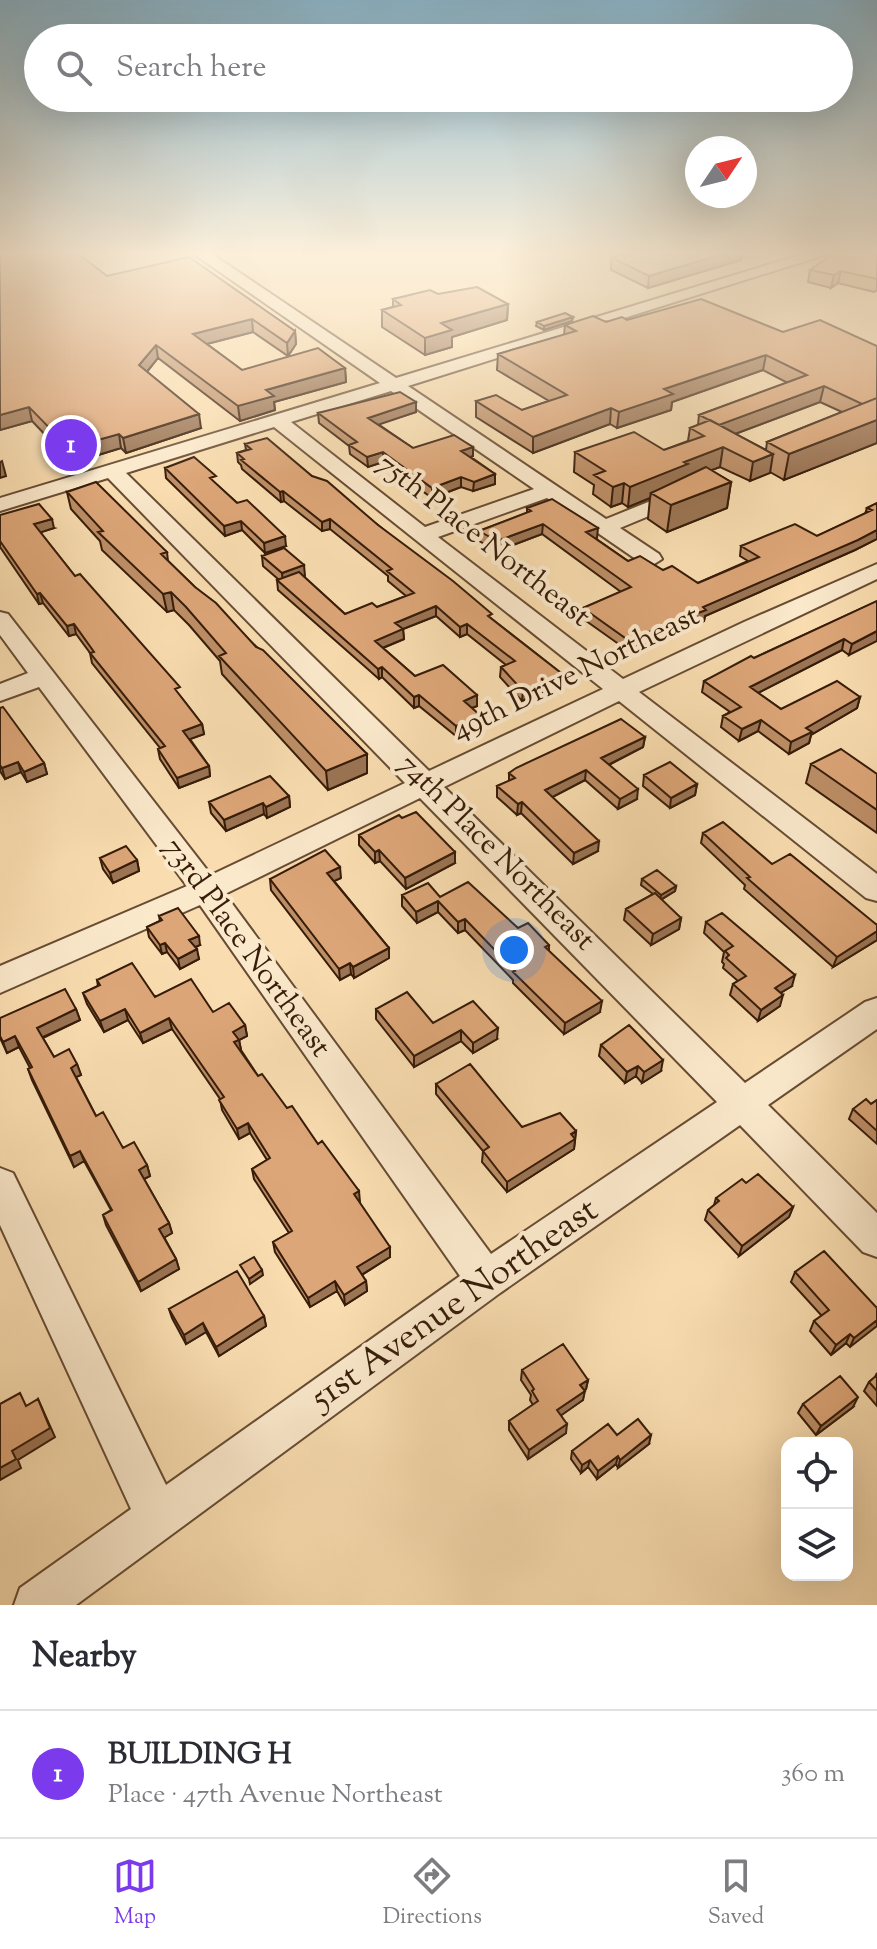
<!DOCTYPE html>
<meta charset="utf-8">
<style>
body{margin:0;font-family:"Sorts Mill Goudy",serif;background:#f2f2f3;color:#2b2b33}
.controls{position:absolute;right:24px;bottom:24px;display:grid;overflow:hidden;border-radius:16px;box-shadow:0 8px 32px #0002}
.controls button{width:72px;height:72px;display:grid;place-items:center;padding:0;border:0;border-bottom:2px solid #e1e1e2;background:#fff;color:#2b2b33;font:40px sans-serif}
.compass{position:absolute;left:685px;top:136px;width:72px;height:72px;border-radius:50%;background:#fff;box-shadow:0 8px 32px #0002;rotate:55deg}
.you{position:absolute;left:514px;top:950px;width:28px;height:28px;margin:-20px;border:6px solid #fff;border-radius:50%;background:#1a73e8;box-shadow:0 0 0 12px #1a73e833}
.badge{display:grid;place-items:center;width:52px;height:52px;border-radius:50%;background:#7c3aed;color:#fff;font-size:26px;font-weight:700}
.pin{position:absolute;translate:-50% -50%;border:4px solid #fff;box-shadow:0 2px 8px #0006}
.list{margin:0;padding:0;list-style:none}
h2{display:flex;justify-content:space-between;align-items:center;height:104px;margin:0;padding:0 32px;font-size:34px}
h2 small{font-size:26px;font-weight:400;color:#7c7c81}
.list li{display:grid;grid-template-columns:52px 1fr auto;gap:24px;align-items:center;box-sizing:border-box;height:128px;padding:0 32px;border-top:2px solid #e1e1e2}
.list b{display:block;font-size:30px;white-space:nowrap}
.list p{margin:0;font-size:26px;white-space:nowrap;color:#7c7c81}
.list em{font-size:26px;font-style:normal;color:#7c7c81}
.icon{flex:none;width:44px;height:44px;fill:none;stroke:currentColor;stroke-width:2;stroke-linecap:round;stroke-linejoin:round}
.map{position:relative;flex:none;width:877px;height:1605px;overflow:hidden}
.search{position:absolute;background:#fff;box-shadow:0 8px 32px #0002;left:24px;right:24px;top:24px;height:88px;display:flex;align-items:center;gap:20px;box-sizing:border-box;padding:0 28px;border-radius:44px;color:#7c7c81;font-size:30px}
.sheet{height:232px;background:#fff}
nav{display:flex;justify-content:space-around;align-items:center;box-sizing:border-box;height:112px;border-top:2px solid #e1e1e2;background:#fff;font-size:22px;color:#7c7c81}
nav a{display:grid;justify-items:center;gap:4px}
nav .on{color:#7c3aed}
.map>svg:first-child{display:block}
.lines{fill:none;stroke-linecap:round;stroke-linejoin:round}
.minor-casing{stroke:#674c33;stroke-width:4}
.minor{fill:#fbe9cc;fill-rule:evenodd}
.wall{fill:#be8f67;stroke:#361c09;stroke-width:2;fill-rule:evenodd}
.shaded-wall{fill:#9b7454;stroke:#361c09;stroke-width:2}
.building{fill:#dda678;stroke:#361c09;stroke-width:2}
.labels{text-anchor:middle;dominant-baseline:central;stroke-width:8;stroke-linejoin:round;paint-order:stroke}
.street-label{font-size:30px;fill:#361c09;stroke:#fbe9cc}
.near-street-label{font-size:36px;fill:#361c09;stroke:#fbe9cc}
</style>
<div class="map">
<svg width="877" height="1605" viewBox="0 0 877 1605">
<rect width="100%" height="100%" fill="#f9ddb0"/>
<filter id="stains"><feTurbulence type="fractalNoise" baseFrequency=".0025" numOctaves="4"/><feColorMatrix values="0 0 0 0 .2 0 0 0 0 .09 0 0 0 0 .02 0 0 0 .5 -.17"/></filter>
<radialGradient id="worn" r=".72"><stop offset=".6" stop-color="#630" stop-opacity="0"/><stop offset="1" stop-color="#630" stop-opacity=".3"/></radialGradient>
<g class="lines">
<defs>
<path id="minor" d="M191 252H209L396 378 810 252H834L408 386 606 519 678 490H692L695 494 692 498 620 528 659 554 662 559 651 566 643 564 547 498 438 537 623 679 744 622 877 564V579L639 692 877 874V901L866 898 619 701 444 787 745 1083 865 1002 877 998V1029L768 1105 877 1213V1257L863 1252 740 1125 500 1293 76 1605H14L20 1588 131 1509 0 1225V1168L13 1173 166 1485 460 1276 200 905 0 993V966L187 886 39 687 0 701V684L28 673 0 635V612L8 614 211 875 405 783 108 478 0 511V498L380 383ZM391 391 534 489 425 527 291 422ZM274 427 603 689 429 771 126 473ZM420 798 717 1102 491 1254 225 894Z"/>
</defs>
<use href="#minor" class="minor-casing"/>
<use href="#minor" class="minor"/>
</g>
<path class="wall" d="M612 252H742L741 260 648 288 611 270Z
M832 252H877V290L874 292 838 283 831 288 808 282 810 270 831 256Z
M107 276 295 331 296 344 288 356 253 332 207 344 242 370 345 368 346 382 274 402 275 410 240 421 158 358 147 372 201 428 126 453 121 448 72 463 32 421 0 430Z
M438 294 508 304 507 320 452 337V347L425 355 382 327V310L393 307V299Z
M573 317 572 321 544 330 536 326 537 322Z
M627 320 783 332 877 346V443L784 480 770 472 750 481 720 467 711 470 731 482 727 508 667 532 648 519 650 498 628 507 622 503 611 507 593 494 594 485 574 472 575 452 664 450 688 441 690 428 698 425 699 415 788 383 763 370 672 402 671 410 617 428 610 424 533 453 476 417V401L522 410 549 401 497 370 498 354 564 335 565 325ZM820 402 842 412 767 442 766 450 735 434Z
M416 402V412L378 424 413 448 473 447V456L471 457 495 474V484L473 491 461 487 432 498 383 462 368 467 350 454 349 446 319 423 318 413Z
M245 444 312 476 378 525 492 619 561 673 560 684 522 701 500 677 501 667 506 665 467 634 460 637 436 616 403 629 404 639 383 648 415 676 477 695V706L472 708 480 726 456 736 419 706 414 708 382 677 379 679 278 590 277 580 278 579 263 566 262 556 305 576H303L345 614 377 607 406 596 388 581V576L330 529 322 531 284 501 281 502 242 469 241 465 238 462 237 453 246 450Z
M165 468 217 485 286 546 265 553 242 530 225 536 166 478Z
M67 492 167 552 168 561 367 754V773L328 790 222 674 220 661 189 625 174 610 167 612 102 550 100 541 71 509Z
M877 503V539L855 550 705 616 704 621 627 650 582 618 583 608 621 592 542 534 497 551 479 541V531L527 513V508L597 538H595L628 561 663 570 698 583 748 561 740 556 741 546 817 536 865 514 867 508Z
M0 515 54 528 40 532 75 576 181 697 202 724 204 734 190 739 209 766 210 776 179 788 160 759 158 749 160 748 92 663 90 653 76 634 69 636 43 603 39 604 0 547Z
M877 601 849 655 842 650 758 693 781 709 860 697 857 708 811 735 809 743 789 754 758 731 739 741 721 727 723 716 730 712 702 692 704 681Z
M0 708 44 763 47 774 27 782 21 772 5 779 0 771Z
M645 737 643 747 609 765 637 799 618 809 585 780 552 797 598 851 573 864 521 813 517 815 497 797V786L509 781V773Z
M811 764 877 774V833L806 783Z
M644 775 697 784 695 795 670 808 643 786Z
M289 796 290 807 267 818 264 814 226 831 211 813 209 802Z
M402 818 455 863 406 889 380 861 375 863 359 845V835Z
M703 833 772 864 877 925V940L833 967 744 889 745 885 701 843Z
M100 858 137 860 139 871 113 883 103 869Z
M341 878 334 881 389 948V958L354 978 351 974 340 980 271 890 270 879Z
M642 879 676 886 675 891 661 900 681 918 679 929 651 945 624 920 626 909 653 894 641 885Z
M402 895 440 897 518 928 549 945V951L600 1012 564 1034 513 983V980L465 930 458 933 438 912 417 923 402 906Z
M159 916 200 945 195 947 199 959 180 969 167 952 162 954 149 937 147 927 160 921Z
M706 922 792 986 780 993V1006L758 1021 730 995 733 984 738 981 723 968 724 964 722 962 724 952 704 933Z
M97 980 213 1012 245 1025 247 1036 239 1040 241 1050 258 1076 359 1191V1202L390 1257 362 1275 366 1281 367 1291 345 1305 337 1291 310 1307 275 1252 273 1242 289 1233 254 1179 252 1169 267 1160 250 1133 239 1139 222 1110 220 1099 172 1029 143 1043 128 1020 104 1032 87 1004 83 993 98 986Z
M76 1009 80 1020 43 1038 54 1057 77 1064 81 1075 76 1077 96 1116 123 1148 147 1165 150 1176 144 1179 169 1223 172 1233 164 1237 176 1259 179 1269 141 1291 106 1225 103 1215 111 1210 84 1161 74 1167 32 1080 28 1069 30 1068 19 1047 7 1053 0 1038V1018Z
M376 1009 433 1023 497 1039 473 1053 461 1041 414 1067 376 1019Z
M601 1045 661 1071 642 1083 636 1076 625 1083 599 1056Z
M436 1084 522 1127 576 1131 574 1149 507 1192 482 1162 483 1151 436 1094Z
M877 1100V1144L849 1119 853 1109 871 1104Z
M716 1198 793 1207 789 1217 739 1256 705 1220 708 1210 714 1205Z
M795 1272 877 1308 850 1347 846 1343 831 1355 810 1331 814 1321 822 1316 791 1282Z
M169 1309 264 1316 266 1326 219 1356 206 1332 186 1344 172 1318Z
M522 1370 588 1380 586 1389 584 1390 583 1400 561 1415 566 1433 528 1459 509 1430V1421L533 1405 530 1400 531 1395 521 1380Z
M877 1373V1406L864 1391 869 1382 875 1377Z
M803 1404 853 1407 816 1435 798 1413Z
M617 1435 649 1444 618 1468 616 1464 597 1479 588 1467 581 1473 571 1459 572 1451Z"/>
<path class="shaded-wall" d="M729 252H742L741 260 648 288 649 276Z
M841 271 838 283 831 288 834 275Z
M508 304 507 320 452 337V347L425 355V338L441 323Z
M573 317 572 321 544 330V326Z
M252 319 253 332 195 347 193 334Z
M295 331 296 344 288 356 287 343Z
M156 345 158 358 141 379 139 365Z
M766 355 763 370 672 402 671 410 617 428 619 412 664 389Z
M345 368 346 382 274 402 275 410 240 421 238 406 266 390Z
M824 386 820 402 716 441 718 425Z
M416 402V412L369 428 368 418Z
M29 407 32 421 0 430V415Z
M611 408 610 424 533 453V437Z
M199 414 201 428 126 453 123 438Z
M877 420V443L784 480 789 454Z
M119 434 121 448 72 463 69 448Z
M473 447V456L461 460V451Z
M723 447 720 467 651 493 650 498 628 507 630 487 684 462Z
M383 452V462L368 467 367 457Z
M773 454 770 473 750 481 753 462Z
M2 461 6 476 0 478V462Z
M495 474V484L473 491 474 482Z
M461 477V487L432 498V488Z
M731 482 727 508 667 532 671 505Z
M624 483 622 503 611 507 613 487Z
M283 491 284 501 281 502 280 492Z
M52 519 54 528 36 534 34 524Z
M330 519V529L322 531V522Z
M241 521 242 530 225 536 224 526Z
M543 524 542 534 497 551V541Z
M598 528 597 538 585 543 586 532Z
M877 530V539L855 550 705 616 704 621 627 650 628 640Z
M285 536 286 546 265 553 264 543Z
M304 565 305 576 283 584 282 573Z
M171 592 174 610 167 612 163 594Z
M40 593 43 603 39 604 37 594Z
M436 606V616L403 629 404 639 375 651V641L395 623Z
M74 624 76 634 69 636 67 626Z
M467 624V634L460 637V627Z
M877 631V641L849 655 852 644Z
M844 639 842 650 748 698 750 687Z
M382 667V677L379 679 378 669Z
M561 673 560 684 522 701 523 691Z
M419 695V706L414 708V697Z
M477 695V706L464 711V701Z
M860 697 857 708 811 735 809 743 789 754 791 742 806 728Z
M481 716 480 726 456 736V726Z
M761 720 758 731 739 741 742 729Z
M202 724 204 734 185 741 183 731Z
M645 737 643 747 600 769 601 758Z
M367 754V773L328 790 326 771Z
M18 762 21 772 5 779 2 768Z
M44 763 47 774 27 782 24 772Z
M209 766 210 776 179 788 177 778Z
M586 770 585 780 545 801V790Z
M697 784 695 795 670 808 671 798Z
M638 789 637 799 618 809 620 799Z
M289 796 290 807 267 818 266 807Z
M522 802 521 813 517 815 518 804Z
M263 803 264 814 226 831 224 820Z
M599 841 598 851 573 864 574 853Z
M379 850 380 861 375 863V852Z
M455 852V863L406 889 405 878Z
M137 860 139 871 113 883 110 873Z
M340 867 341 878 328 884 327 873Z
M676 886 675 891 660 900 661 895Z
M438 901V912L417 923 416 912Z
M681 918 679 929 651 945 653 934Z
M465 919V930L458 933V922Z
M877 931V940L833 967 837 957Z
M199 936 200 945 191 949 189 940Z
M165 943 167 952 162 954 160 945Z
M389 948V958L354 978 353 967Z
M197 949 199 959 180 969 178 959Z
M350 963 351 974 340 980 339 969Z
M795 975 792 986 772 998 775 988Z
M783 995 780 1006 758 1021 761 1010Z
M602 1001 600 1012 564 1034 565 1023Z
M76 1009 80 1020 41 1038 37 1028Z
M125 1009 128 1020 104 1032 100 1021Z
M169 1018 172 1029 143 1043 140 1033Z
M245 1025 247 1036 239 1040 241 1050 236 1053 233 1032Z
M498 1028 497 1039 473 1053V1043Z
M461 1030V1041L414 1067V1056Z
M15 1036 19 1047 7 1053 3 1042Z
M663 1060 661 1071 642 1083 644 1072Z
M77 1064 81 1075 74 1078 71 1068Z
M638 1066 636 1076 625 1083 627 1072Z
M248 1123 250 1133 239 1139 237 1129Z
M576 1131 574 1149 507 1192V1182Z
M80 1151 84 1161 74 1167 70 1156Z
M147 1165 150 1176 142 1180 139 1170Z
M359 1191 360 1202 355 1205 354 1194Z
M793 1207 789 1217 739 1256 742 1246Z
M169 1223 172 1233 162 1239 159 1229Z
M390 1247V1257L358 1277 357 1267Z
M176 1259 179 1269 141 1291 138 1282Z
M262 1270 263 1275 250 1284 249 1279Z
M335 1281 337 1291 310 1307 308 1298Z
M366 1281 367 1291 345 1305 344 1295Z
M264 1316 266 1326 219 1356 216 1347Z
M877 1320V1326L850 1347 854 1338Z
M203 1323 206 1332 186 1344 184 1335Z
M850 1334 846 1343 831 1355 836 1345Z
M588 1380 586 1389 578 1394 580 1385Z
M585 1391 583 1400 556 1419 557 1410Z
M858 1397 853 1407 816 1435 821 1426Z
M38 1399 55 1437 18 1460 21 1468 0 1480V1468L12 1451Z
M567 1424 566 1433 528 1459 529 1450Z
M651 1435 649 1444 618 1468 620 1460Z
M618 1456 616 1464 597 1479 598 1471Z
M590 1460 588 1467 581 1473 582 1465Z"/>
<path class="building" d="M0 252H76L107 276 189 257 295 331 287 343 252 319 193 334 234 364 242 370 318 348 345 368 266 390 274 396 238 406 156 345 139 365 199 414 123 438 119 434 69 448 29 407 0 415Z
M620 252H729L649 276 612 258 625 254Z
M836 252H877V279L841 271 834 275 810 270Z
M477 287 508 304 441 323 452 330 425 338 382 310 401 305 393 299 430 290 438 294Z
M701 299 783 332 820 320 877 346V398L862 404 824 386 719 425 699 415 807 375 766 355 664 389 673 394 619 412 611 408 533 437 476 401 496 395 522 410 567 395 498 354 576 331 565 325 593 316 606 322 622 317 627 320Z
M565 313 573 317 544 326 537 322Z
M400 392 416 402 368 418 413 448 454 435 473 447 461 451 495 474 474 482 461 477 432 488 383 452 367 457 349 445 357 442 318 413Z
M877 398V420L789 454 767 442Z
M710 420 773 454 753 462 723 447 684 462 688 464 630 487 624 483 613 487 594 475 605 471 575 452 634 432 664 450 704 436 690 428Z
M267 438 312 476 327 481 378 525 453 581 492 614 488 616 561 673 523 691 501 667 515 661 467 624 460 627 436 606 395 623 403 629 375 641 415 676 443 665 477 695 464 701 481 716 456 726 419 695 414 697 382 667 378 669 277 580 299 572 345 614 372 603 377 607 414 593 387 571 392 569 330 519 322 522 283 491 280 492 241 460 244 459 237 453 251 449 245 444Z
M194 457 216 476 210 478 237 503 247 500 285 536 264 543 241 521 224 526 165 468Z
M706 467 731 482 671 505 651 493Z
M96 482 167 552 161 554 195 587 216 603 256 647 263 650 367 754 326 771 219 656 226 653 186 607 171 592 163 594 98 532 103 531 67 492Z
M552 499 598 528 586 532 628 561 640 556 663 570 672 566 698 583 759 557 741 546 795 524 817 536 872 510 867 508 877 503V530L858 540 703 607 706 610 628 640 583 608 631 587 543 524 497 541 479 531 531 511 527 508Z
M39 504 52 519 34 524 75 576 80 574 180 687 175 689 202 724 183 731 209 766 177 778 158 749 165 746 90 653 94 652 74 624 67 626 40 593 37 594 0 541V515Z
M284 548 304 565 282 573 262 556Z
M877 601V631L852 644 844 639 750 687 781 709 837 681 860 697 806 728 812 732 791 742 761 720 742 729 723 716 741 707 704 681 751 656 754 658Z
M3 707 44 763 24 772 18 762 2 768 0 765V708Z
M621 719 645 737 601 758 638 789 620 799 586 770 545 790 599 841 574 853 522 802 518 804 497 786 515 778 509 773 516 768Z
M841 749 877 774V810L811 764Z
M670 762 697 784 671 798 644 775Z
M270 776 289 796 266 807 263 803 224 820 209 802Z
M416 812 455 852 405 878 379 850 375 852 359 835 399 815 402 818Z
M723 822 772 864 790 854 877 925V931L837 957 747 878 750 877 703 833Z
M126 846 137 860 110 873 100 858Z
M325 850 340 867 327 873 389 948 353 967 350 963 339 969 270 879Z
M657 870 676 886 661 895 642 879Z
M468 882 518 928 528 923 549 945 545 947 602 1001 565 1023 513 972 515 971 465 919 458 922 438 901 416 912 402 895 428 883 440 897Z
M655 893 681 918 653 934 626 909Z
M178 908 199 936 189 940 197 949 178 959 165 943 160 945 147 927 162 920 159 916Z
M722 913 795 975 775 988 783 995 761 1010 733 984 746 976 726 958 729 955 725 951 733 946 706 922Z
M132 963 155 997 191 979 213 1012 229 1003 245 1025 233 1032 239 1040 234 1042 258 1076 262 1074 287 1108 292 1106 318 1144 322 1141 359 1191 354 1194 390 1247 357 1267 366 1281 344 1295 335 1281 308 1298 273 1242 292 1231 252 1169 270 1158 248 1123 237 1129 219 1100 224 1097 169 1018 140 1033 125 1009 100 1021 83 993 100 985 97 980Z
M65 989 76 1009 37 1028 54 1057 69 1049 77 1064 71 1068 96 1116 103 1112 123 1148 134 1142 147 1165 139 1170 169 1223 159 1229 176 1259 138 1282 103 1215 112 1210 80 1151 70 1156 28 1069 32 1067 15 1036 3 1042 0 1036V1018Z
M407 992 433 1023 473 1001 498 1028 473 1043 461 1030 414 1056 376 1009Z
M629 1025 663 1060 644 1072 638 1066 627 1072 601 1045Z
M470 1064 522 1127 560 1113 576 1131 571 1134 575 1139 507 1182 483 1151 489 1147 436 1084Z
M866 1099 871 1104 877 1100V1131L853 1109Z
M758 1174 793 1207 742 1246 708 1210 719 1201 716 1198 742 1179 746 1183Z
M824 1251 877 1308V1320L854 1338 850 1334 836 1345 814 1321 829 1310 795 1272Z
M254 1257 262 1270 249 1279 240 1265Z
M237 1271 264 1316 216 1347 203 1323 184 1335 169 1309Z
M563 1344 588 1380 580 1385 585 1391 557 1410 567 1424 529 1450 509 1421 538 1401 532 1391 534 1389 522 1370Z
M877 1375V1391L869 1382Z
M840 1376 858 1397 821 1426 803 1404Z
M20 1393 26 1406 38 1399 50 1428 12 1451 16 1459 0 1468V1404Z
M638 1419 651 1435 620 1460 618 1456 598 1471 590 1460 582 1465 572 1451 608 1424 617 1435Z"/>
<linearGradient id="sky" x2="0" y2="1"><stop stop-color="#8ab7ce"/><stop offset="0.53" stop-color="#fcf0db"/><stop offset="1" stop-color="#fcf0db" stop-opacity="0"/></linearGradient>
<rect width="877" height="477" fill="url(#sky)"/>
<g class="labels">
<g class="street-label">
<text transform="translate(483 541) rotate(38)">75th Place Northeast</text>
<text transform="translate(576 674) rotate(-26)">49th Drive Northeast</text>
<text transform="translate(496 853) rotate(45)">74th Place Northeast</text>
<text transform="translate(246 948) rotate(54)">73rd Place Northeast</text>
</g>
<g class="near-street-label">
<text transform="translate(455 1305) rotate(-35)">51st Avenue Northeast</text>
</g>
</g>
<rect width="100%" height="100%" filter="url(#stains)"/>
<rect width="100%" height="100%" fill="url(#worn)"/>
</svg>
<div class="controls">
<button><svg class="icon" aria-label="locate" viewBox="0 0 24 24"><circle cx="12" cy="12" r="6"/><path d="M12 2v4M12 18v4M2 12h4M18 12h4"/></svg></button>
<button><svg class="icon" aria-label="layers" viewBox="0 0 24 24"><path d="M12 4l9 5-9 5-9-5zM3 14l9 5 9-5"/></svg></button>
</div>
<svg class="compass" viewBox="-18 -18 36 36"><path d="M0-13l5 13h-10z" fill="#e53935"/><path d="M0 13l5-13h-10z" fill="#7c7c81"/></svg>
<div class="you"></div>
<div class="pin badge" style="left:71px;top:445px">1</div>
<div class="search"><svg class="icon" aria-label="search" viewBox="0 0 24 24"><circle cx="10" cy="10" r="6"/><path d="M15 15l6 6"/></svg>Search here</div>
</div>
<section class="sheet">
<h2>Nearby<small></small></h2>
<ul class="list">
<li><span class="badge">1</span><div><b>BUILDING H</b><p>Place · 47th Avenue Northeast</p></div><em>360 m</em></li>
</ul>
</section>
<nav>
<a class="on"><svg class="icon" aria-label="map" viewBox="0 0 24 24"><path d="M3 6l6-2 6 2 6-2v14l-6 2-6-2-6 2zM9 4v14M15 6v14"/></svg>Map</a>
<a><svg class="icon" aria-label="directions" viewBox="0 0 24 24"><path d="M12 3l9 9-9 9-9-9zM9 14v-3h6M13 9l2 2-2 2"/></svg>Directions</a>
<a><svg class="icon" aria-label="saved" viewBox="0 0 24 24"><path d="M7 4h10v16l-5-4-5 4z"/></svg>Saved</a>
</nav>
